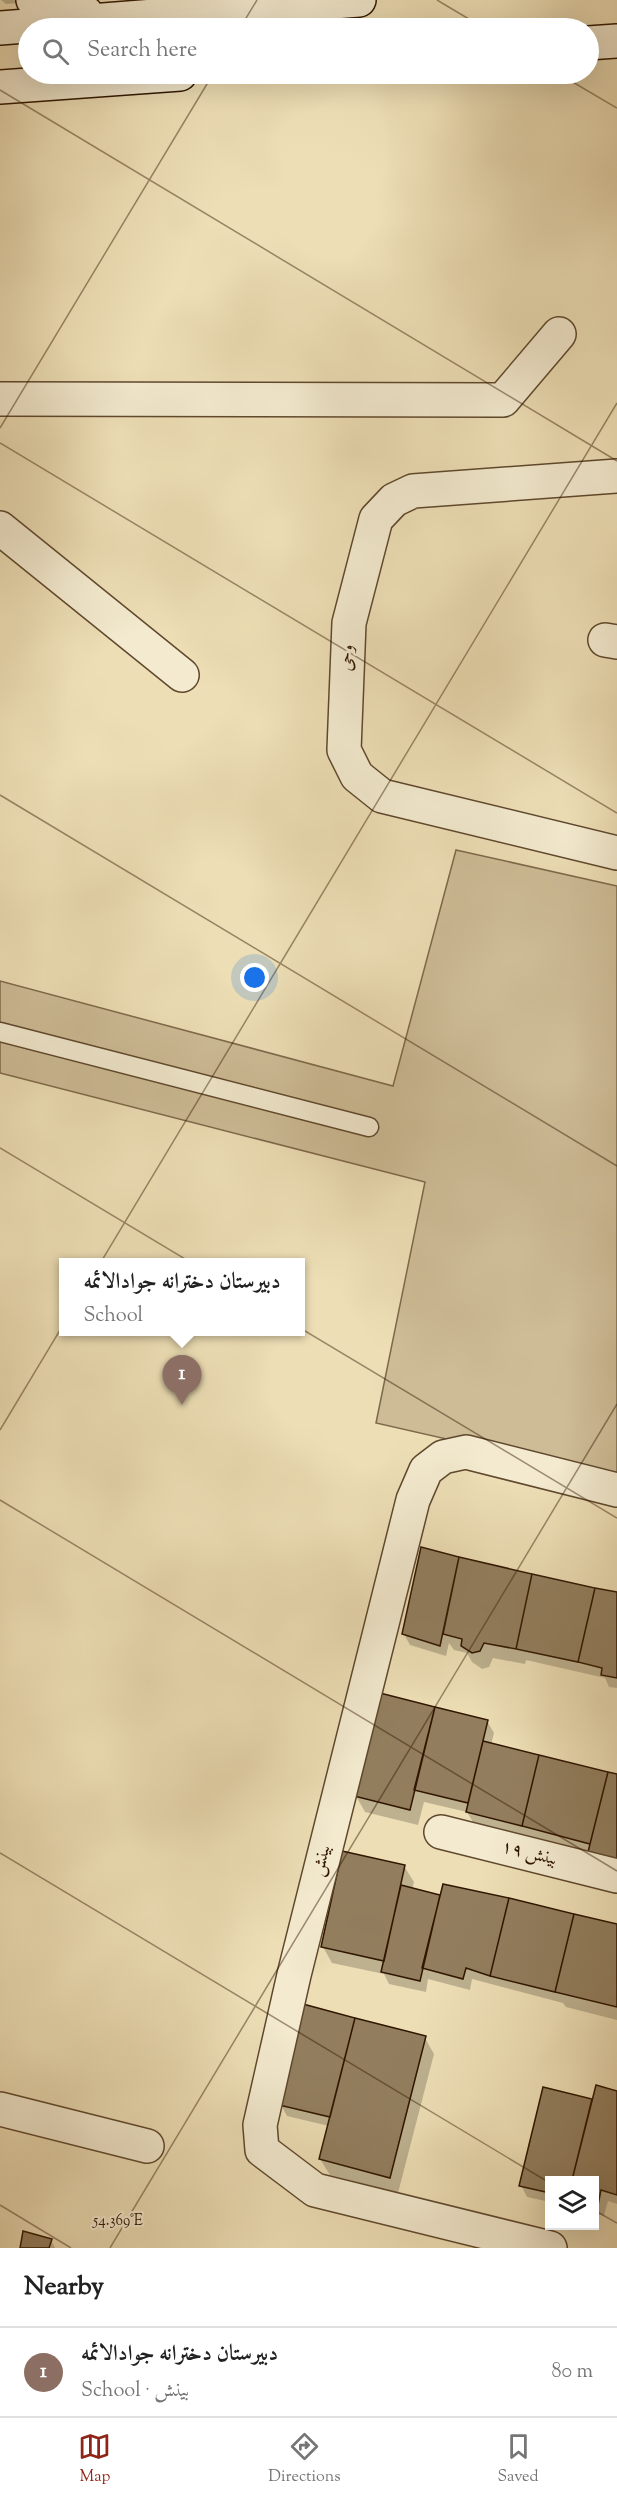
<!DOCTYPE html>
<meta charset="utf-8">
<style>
body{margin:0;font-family:"Sorts Mill Goudy",Amiri,serif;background:#f2f2f2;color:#222}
.controls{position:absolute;right:18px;bottom:18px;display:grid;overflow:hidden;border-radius:0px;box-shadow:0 6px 24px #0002}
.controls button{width:54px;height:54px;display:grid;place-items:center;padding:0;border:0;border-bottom:2px solid #e0e0e0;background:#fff;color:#222;font:30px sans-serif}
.you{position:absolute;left:255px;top:978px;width:21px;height:21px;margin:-15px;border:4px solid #fff;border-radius:50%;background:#1a73e8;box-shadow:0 0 0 9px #1a73e833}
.badge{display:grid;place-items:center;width:39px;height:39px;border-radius:50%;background:#8f2418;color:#fff;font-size:20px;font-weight:700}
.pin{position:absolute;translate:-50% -50px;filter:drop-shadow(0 2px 3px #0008)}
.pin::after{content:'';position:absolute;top:32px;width:21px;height:18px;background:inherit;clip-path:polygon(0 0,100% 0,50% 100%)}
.popup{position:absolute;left:59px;top:1258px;width:246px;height:78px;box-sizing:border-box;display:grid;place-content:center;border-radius:0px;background:#fff;filter:drop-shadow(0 2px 4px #0005);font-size:20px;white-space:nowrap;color:#767676}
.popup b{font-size:22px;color:#222}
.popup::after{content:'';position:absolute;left:50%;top:100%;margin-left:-12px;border:12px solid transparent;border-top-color:#fff}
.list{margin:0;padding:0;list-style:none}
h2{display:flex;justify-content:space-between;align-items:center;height:78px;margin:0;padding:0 24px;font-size:26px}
h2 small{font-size:20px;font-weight:400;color:#767676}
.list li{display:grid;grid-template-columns:39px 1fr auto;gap:18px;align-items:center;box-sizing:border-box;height:90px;padding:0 24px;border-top:2px solid #e0e0e0}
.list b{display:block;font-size:22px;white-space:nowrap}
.list p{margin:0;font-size:20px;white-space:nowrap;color:#767676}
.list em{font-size:20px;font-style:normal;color:#767676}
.icon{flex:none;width:33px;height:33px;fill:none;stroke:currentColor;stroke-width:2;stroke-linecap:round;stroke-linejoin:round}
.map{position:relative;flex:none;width:617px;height:2248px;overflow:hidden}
.search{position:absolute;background:#fff;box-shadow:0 6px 24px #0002;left:18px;right:18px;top:18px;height:66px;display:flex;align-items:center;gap:15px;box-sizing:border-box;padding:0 21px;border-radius:33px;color:#767676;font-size:22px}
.sheet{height:168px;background:#fff}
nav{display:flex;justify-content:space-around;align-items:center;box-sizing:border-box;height:84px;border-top:2px solid #e0e0e0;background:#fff;font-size:16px;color:#767676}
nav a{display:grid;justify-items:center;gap:3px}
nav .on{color:#8f2418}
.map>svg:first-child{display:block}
.green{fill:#cdbc96;stroke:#7e694b;stroke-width:1.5}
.shadow{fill:#0003}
.building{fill:#927e5e;stroke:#301600;stroke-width:1.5}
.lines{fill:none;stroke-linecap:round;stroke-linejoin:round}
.service-casing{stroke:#5f482d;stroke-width:21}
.minor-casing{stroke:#5f482d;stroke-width:36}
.secondary-casing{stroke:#301600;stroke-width:36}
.service{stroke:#f3eacf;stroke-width:18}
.minor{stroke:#f3eacf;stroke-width:33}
.secondary{stroke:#f3eacf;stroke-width:33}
.ticks{fill:none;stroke:#301600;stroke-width:1.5;stroke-opacity:0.45}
.labels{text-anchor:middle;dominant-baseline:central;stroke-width:4.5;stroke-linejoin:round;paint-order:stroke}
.street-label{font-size:18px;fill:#301600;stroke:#f3eacf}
.ticks-label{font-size:15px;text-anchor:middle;fill:#301600;stroke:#f3eacf;stroke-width:4.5;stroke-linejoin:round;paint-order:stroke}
</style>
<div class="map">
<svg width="617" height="2248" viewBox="0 0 617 2248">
<rect width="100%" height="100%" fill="#eddeb5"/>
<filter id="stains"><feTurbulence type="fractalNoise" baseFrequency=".00333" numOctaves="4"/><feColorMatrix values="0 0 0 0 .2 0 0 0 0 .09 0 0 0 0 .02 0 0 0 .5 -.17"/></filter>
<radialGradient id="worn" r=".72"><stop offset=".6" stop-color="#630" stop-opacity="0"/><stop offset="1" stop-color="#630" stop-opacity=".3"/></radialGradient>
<path class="green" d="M456 850 617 886V1478L376 1423 425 1182 0 1073V981L393 1086Z"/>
<path class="shadow" d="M1 0H51L6 4Z
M458 1559 617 1594V1688L609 1687 605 1678 526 1660 525 1664 493 1658 489 1667 482 1669 472 1662 467 1653 454 1650 449 1643 446 1656 410 1645 404 1634Z
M487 1721 494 1733 491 1745 617 1776 589 1853 474 1824 467 1812 424 1802 418 1825 365 1812 356 1796Z
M404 1866 414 1882 412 1890 441 1897 617 1925V2020L566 2007 563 2003 472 1979 470 1990 428 1979 426 1992 389 1984 384 1974 332 1963 323 1947Z
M425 2038 434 2054 398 2193 330 2175 320 2159 329 2126 287 2116 281 2105Z
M544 2089 593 2101 617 2092V2204L608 2201 604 2216 594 2213V2180H550V2202L527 2197 521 2185Z
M51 2240 55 2248H21Z"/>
<path class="building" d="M421 1547 459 1557 440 1646 402 1634Z
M459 1557 532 1574 516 1649 484 1643 480 1651 472 1653 461 1646 462 1639 443 1634Z
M532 1574 595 1588 578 1662 516 1649Z
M595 1588 617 1592V1678L601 1675 602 1668 578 1662Z
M380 1693 435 1707 410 1810 354 1796Z
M435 1707 488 1720 468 1803 414 1790Z
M483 1741 539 1755 522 1826 466 1812Z
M539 1755 608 1772 590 1844 522 1826Z
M608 1772 617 1774V1863L587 1856Z
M342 1851 405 1865 384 1961 321 1947Z
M443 1884 509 1898 490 1976 466 1968 463 1979 422 1968Z
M401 1885 440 1895 420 1981 381 1972Z
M509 1898 574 1914 555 1992 490 1976Z
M574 1914 617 1924V2007L555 1992Z
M303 2004 355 2018 330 2117 279 2105Z
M355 2018 426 2036 390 2178 319 2159Z
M596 2085 617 2091V2195L601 2190 598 2205 594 2204V2180H572Z
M543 2087 592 2099 572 2180H550V2193L519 2186Z
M23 2231 52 2239 49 2248H20Z"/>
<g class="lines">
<defs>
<path id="service" d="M0 1032 369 1127"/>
<path id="minor" d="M0 399 503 400 559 334
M617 476 413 491 394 500 376 519 349 623 344 750 357 776 382 796 617 853
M0 528 182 675
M605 640 617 642
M441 1832 617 1876
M0 2109 147 2146
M550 2248 315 2190 262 2150 260 2125 294 1975 413 1500 426 1470 443 1457 466 1452 617 1490"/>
<path id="secondary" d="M33 0 86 13
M0 28 359 0
M588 43 617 41
M0 87 180 74"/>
</defs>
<use href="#service" class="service-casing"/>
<use href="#minor" class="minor-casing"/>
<use href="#secondary" class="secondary-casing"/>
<use href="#service" class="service"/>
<use href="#minor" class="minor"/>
<use href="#secondary" class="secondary"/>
</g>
<path class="ticks" d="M437 0 484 28M240 28 257 0M559 74 617 108M0 90 617 461M0 428 213 74M0 443 617 813M0 795 617 1166M0 1148 617 1518M0 1430 617 403M0 1500 617 1871M0 1853 550 2183M0 2205 71 2248M594 2210 617 2223M110 2248 617 1404"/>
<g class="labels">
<g class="street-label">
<text transform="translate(348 658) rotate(-88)">وحی</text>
<text transform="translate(529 1854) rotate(14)">بینش ۱۹</text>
<text transform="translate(322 1861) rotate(-76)">بینش</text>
</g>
</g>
<g class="ticks-label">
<text x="118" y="2225">54.369°E</text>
</g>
<rect width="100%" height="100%" filter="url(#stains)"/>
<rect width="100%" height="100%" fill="url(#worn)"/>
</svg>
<div class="controls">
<button><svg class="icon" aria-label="layers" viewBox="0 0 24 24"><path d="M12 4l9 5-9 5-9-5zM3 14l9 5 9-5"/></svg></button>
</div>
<div class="you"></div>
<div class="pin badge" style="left:182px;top:1405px;background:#8d6e63">1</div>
<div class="popup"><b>دبیرستان دخترانه جوادالائمه</b>School</div>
<div class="search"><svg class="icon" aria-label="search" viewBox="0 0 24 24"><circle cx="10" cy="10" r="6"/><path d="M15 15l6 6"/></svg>Search here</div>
</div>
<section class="sheet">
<h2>Nearby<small></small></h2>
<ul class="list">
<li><span class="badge" style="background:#8d6e63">1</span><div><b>دبیرستان دخترانه جوادالائمه</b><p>School · بینش</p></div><em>80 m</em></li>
</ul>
</section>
<nav>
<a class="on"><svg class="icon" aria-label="map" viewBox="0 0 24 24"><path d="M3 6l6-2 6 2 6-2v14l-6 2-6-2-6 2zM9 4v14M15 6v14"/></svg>Map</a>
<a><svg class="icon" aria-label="directions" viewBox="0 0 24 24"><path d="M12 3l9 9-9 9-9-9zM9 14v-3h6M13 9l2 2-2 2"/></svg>Directions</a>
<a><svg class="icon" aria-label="saved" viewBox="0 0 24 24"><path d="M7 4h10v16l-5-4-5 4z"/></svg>Saved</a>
</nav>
